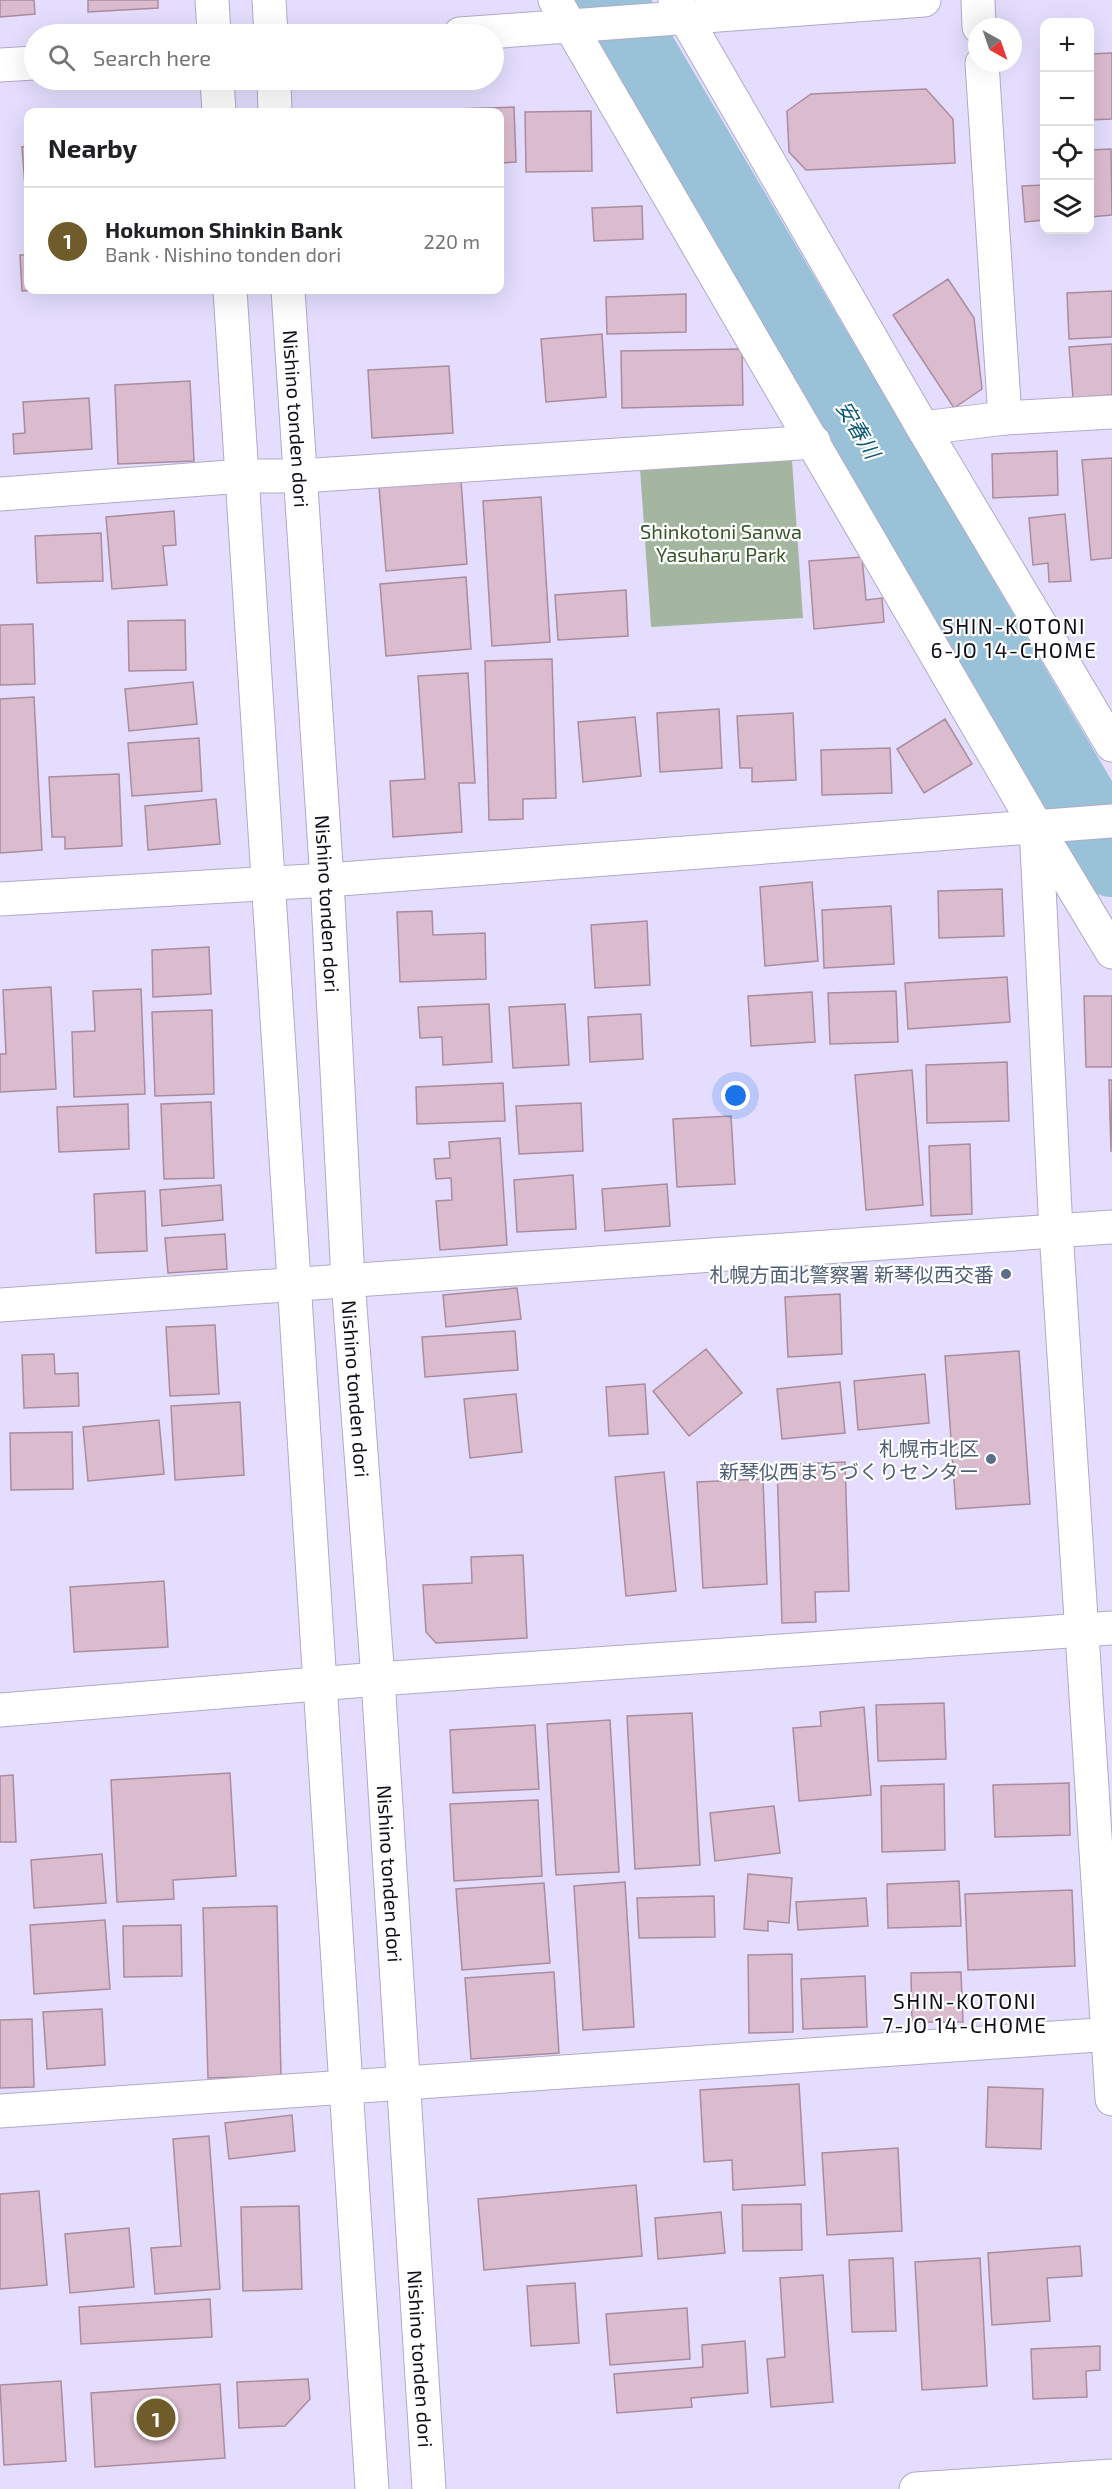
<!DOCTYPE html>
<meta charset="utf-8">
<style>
body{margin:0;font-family:"Exo 2","Noto Sans JP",sans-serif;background:#f2f2f2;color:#202124}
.controls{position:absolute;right:18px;top:18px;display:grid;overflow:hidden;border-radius:12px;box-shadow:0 6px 24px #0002}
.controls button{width:54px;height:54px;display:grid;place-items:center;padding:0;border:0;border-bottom:2px solid #e0e0e0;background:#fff;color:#202124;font:30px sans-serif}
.compass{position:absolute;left:968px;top:18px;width:54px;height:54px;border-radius:50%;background:#fff;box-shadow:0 6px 24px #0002;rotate:140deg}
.you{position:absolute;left:736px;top:1096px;width:21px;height:21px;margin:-15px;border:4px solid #fff;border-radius:50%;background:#1a73e8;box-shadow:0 0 0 9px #1a73e833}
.badge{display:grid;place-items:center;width:39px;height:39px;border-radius:50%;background:#705b2a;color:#fff;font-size:20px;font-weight:700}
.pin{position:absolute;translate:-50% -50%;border:3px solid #fff;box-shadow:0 2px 6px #0006}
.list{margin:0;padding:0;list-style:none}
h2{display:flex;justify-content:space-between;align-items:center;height:78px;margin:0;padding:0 24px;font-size:26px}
h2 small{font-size:20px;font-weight:400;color:#757577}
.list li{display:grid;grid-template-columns:39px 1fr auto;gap:18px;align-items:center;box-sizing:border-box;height:108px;padding:0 24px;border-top:2px solid #e0e0e0}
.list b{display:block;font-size:22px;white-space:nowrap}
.list p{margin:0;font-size:20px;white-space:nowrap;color:#757577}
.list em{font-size:20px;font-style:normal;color:#757577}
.icon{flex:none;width:33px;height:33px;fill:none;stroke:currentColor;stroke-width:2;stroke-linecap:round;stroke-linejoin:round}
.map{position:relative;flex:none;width:1112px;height:2489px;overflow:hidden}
.search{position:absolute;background:#fff;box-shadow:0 6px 24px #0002;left:24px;top:24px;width:480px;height:66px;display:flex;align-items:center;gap:15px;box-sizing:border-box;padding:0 21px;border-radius:33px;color:#757577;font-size:22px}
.panel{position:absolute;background:#fff;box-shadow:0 6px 24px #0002;left:24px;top:108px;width:480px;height:186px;border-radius:12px}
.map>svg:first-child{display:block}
.green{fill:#a4b69f}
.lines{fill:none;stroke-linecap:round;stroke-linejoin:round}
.river{stroke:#99c2d9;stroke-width:78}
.building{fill:#dbbccf;stroke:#aa8c9e;stroke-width:1.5}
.minor-casing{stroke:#b0a9c8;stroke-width:35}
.major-casing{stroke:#b0a9c8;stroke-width:35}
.minor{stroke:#fff;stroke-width:33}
.major{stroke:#fff;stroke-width:33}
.service-dot{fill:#5c6f8a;stroke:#fff;stroke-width:2}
.labels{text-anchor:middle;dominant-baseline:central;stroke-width:4.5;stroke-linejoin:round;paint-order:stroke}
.street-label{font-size:20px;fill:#0f0d17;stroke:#fff}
.park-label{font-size:20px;fill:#335626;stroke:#fff}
.service-label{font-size:20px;fill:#4e5e75;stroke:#fff;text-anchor:end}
.water-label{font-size:21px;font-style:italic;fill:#0d5777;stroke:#fff}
.neighbourhood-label{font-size:21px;letter-spacing:1.5px;fill:#0f0d17;stroke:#fff}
</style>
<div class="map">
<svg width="1112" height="2489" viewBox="0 0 1112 2489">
<rect width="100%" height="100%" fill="#e4ddfe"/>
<path class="green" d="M792 460 803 618 651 627 640 468Z"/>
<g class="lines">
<path class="river" d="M606 0 1112 858"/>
</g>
<path class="building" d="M0 0H34L35 14 0 17Z
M88 0H158V8L88 12Z
M1112 53V119L1090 120V54Z
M926 89 953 119 955 163 806 170 789 152 787 111 811 94Z
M514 107 516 162 500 163V112H455V109Z
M591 111 592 171 526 172 525 112Z
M28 146V185L25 186 22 147Z
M1111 149 1112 215 1090 217V150Z
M1044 185V220L1025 222 1022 186Z
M642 206 643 239 594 241 592 208Z
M20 255H28V290H40L22 291Z
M948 279 974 318 982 389 954 408 893 315Z
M1112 291V337L1069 339 1067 293Z
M686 294V332L607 334 606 297Z
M602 334 606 397 546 402 541 339Z
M1112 344V395L1073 398 1069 347Z
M742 349 743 405 622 408 621 351Z
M449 366 453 433 372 438 368 370Z
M190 381 194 461 118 464 115 385Z
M89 398 92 449 14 454 13 434 25 433 23 402Z
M1057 451 1058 495 993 498 992 454Z
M1112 458V558L1091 560 1082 460Z
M461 480 467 564 386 571 379 487Z
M541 497 550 642 492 646 483 501Z
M174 511 176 545 163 546 167 585 112 589 106 517Z
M1065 514 1071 581 1049 582 1048 563 1033 565 1029 518Z
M101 533 103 581 37 583 35 536Z
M862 557 866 600 882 598 884 622 814 629 809 561Z
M466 577 471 649 386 656 380 584Z
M626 590 628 636 558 640 555 595Z
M185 620 186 670 129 671 128 621Z
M33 624 35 684 0 685V625Z
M552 659 556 798 523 799V819L489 820 485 661Z
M468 673 475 783H459L462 832 393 837 390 781 425 779 418 676Z
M193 682 197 724 129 731 125 689Z
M34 697 42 850 0 853V699Z
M719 709 722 768 660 772 657 713Z
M793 713 796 780 752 782V768H740L737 716Z
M635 717 641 776 583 782 578 722Z
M945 719 972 764 924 793 897 749Z
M199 738 202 791 132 796 128 743Z
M890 748 892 793 822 795 821 750Z
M119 774 122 846 65 849V837H52L49 777Z
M216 799 220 844 148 850 145 806Z
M812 882 818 961 765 966 760 887Z
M1002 889 1004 936 939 938 938 891Z
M891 906 894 964 824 968 822 910Z
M432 911 433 935 485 933 486 979 400 982 397 912Z
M647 921 650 985 595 988 591 925Z
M209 947 211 994 153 997 152 950Z
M1007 977 1010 1022 908 1029 905 983Z
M51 987 56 1089 0 1092V1054H6L3 990Z
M141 989 145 1094 74 1097 72 1032 95 1031 93 991Z
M896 991 898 1042 830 1044 828 993Z
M812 992 815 1042 751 1046 748 996Z
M1084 996H1112V1067H1086Z
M489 1004 492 1062 443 1065 442 1037 420 1038 418 1007Z
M565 1004 569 1065 513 1068 509 1007Z
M212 1010 214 1094 155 1096 152 1012Z
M641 1014 643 1059 590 1062 588 1017Z
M1007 1062 1009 1121 927 1123 926 1065Z
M912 1070 923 1205 866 1210 855 1075Z
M1109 1080H1112L1111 1152Z
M503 1083 505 1121 417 1124 416 1087Z
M211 1102 214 1178 164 1179 161 1104Z
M581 1103 583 1151 519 1154 516 1106Z
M128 1104 129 1149 59 1152 57 1107Z
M731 1116 735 1184 677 1187 673 1119Z
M500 1138 507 1245 440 1250 436 1201 452 1200 451 1178 436 1179 434 1159 450 1158 449 1142Z
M970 1144 972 1214 931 1216 929 1146Z
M573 1175 576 1229 517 1232 514 1180Z
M667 1184 670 1226 605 1231 602 1189Z
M221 1185 223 1220 162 1226 160 1190Z
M145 1191 147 1251 96 1253 94 1194Z
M225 1234 227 1269 168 1273 165 1238Z
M517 1288 521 1319 446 1327 443 1295Z
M840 1294 842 1354 788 1357 785 1297Z
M215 1325 219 1394 170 1396 166 1327Z
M515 1331 518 1370 425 1377 422 1337Z
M706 1349 742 1393 689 1436 653 1391Z
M1019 1351 1030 1504 956 1509 945 1356Z
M54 1354 55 1374 78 1373 79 1406 24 1408 22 1355Z
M925 1374 929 1423 858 1430 854 1381Z
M840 1382 845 1433 782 1439 777 1389Z
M645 1384 648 1434 609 1436 606 1387Z
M516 1394 522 1452 470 1458 464 1399Z
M240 1402 244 1475 175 1480 171 1406Z
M159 1420 164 1474 88 1481 83 1427Z
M72 1432 73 1489 11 1490 10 1433Z
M845 1462 849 1591 815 1592 816 1622 782 1623 777 1465Z
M664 1472 676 1591 626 1596 615 1477Z
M763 1479 767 1584 703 1588 697 1482Z
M523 1555 527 1638 436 1643 426 1632 423 1585 472 1583 471 1557Z
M164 1581 168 1647 74 1652 70 1587Z
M944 1703 946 1759 878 1761 876 1705Z
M864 1707 871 1795 799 1801 793 1728 821 1726 820 1712Z
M692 1713 700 1865 635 1869 627 1716Z
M610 1720 619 1872 556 1875 547 1724Z
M535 1725 539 1789 453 1793 450 1730Z
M230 1773 236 1876 173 1880 174 1899 117 1902 111 1780Z
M13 1775 16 1842H0V1776Z
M1069 1783 1070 1835 995 1837 993 1785Z
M944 1784 945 1850 882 1852 881 1786Z
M538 1800 542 1876 454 1881 450 1804Z
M774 1806 780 1853 715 1861 710 1813Z
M102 1854 106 1903 34 1908 31 1860Z
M748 1874 792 1878 789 1923 768 1921V1931L744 1929Z
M959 1881 961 1926 888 1928 887 1884Z
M625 1882 634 2027 583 2030 574 1886Z
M544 1883 550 1963 462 1970 456 1889Z
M1072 1890 1075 1966 968 1970 965 1894Z
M714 1896 715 1937 639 1938 637 1898Z
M866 1898 868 1926 798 1930 796 1902Z
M277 1906 281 2076 208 2078 203 1908Z
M105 1920 110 1989 34 1994 30 1925Z
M181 1925 182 1976 124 1977 123 1926Z
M792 1954 793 2032 749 2033 748 1955Z
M554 1972 559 2053 471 2059 465 1978Z
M961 1972 963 2022H912L911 1973Z
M865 1976 867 2027 803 2029 801 1979Z
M102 2009 105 2065 47 2069 43 2012Z
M32 2019 34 2087 0 2088V2020Z
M799 2084 805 2185 733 2190 732 2160 704 2162 700 2090Z
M988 2087 1043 2089 1041 2149 986 2147Z
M292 2115 295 2151 229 2159 225 2123Z
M209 2136 220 2289 155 2294 151 2248 181 2246 173 2139Z
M898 2148 902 2231 827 2235 822 2153Z
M636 2185 642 2256 484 2270 478 2199Z
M39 2191 47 2285 0 2289V2194Z
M801 2204 802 2250 743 2251 742 2205Z
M299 2206 302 2289 243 2291 241 2207Z
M721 2212 725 2253 658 2259 655 2218Z
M129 2228 134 2287 70 2293 65 2234Z
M1080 2246 1082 2276 1047 2278 1050 2321 992 2325 988 2253Z
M893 2258 896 2331 852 2332 849 2260Z
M980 2258 987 2386 922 2390 915 2262Z
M823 2275 833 2402 771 2407 767 2359 785 2357 780 2278Z
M575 2283 579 2343 531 2346 527 2286Z
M210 2299 212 2337 81 2344 79 2307Z
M687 2308 690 2359 610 2365 606 2314Z
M745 2341 748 2393 691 2398 692 2407 617 2413 614 2374 703 2367 702 2345Z
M1100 2346V2370L1086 2371 1087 2397 1033 2399 1031 2349Z
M308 2379 310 2399 285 2426 239 2428 237 2382Z
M61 2381 66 2461 4 2465 0 2385Z
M220 2384 225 2458 95 2467 91 2393Z"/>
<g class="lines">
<defs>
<g id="minor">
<path d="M212 0 214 34"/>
<path d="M269 0 271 34"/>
<path d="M555 0 1036 826 1112 952"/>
<path d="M675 0 923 428 1112 745"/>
<path d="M978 0 979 27"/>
<path d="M460 34 924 0"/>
<path d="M982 63 1005 418"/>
<path d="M0 65 34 63"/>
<path d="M217 80 219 112"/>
<path d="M274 80 275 112"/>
<path d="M230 290 372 2489"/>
<path id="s1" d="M288 290 327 880 348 1280 378 1679 429 2489"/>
<path d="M923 428 1005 418 1112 412"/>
<path d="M0 494 243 476H301L814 442"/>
<path d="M1036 826 1056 1231 1112 2099"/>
<path d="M0 899 327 880 1112 821"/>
<path d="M0 1305 1112 1227"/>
<path d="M0 1710 378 1679 1112 1628"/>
<path d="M0 2111 1112 2034"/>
</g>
<path id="major" d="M916 2489 1112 2476"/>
</defs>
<use href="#minor" class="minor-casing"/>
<use href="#major" class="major-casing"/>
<use href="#minor" class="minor"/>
<use href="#major" class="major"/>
</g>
<g class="service-dot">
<circle cx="1006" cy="1274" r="6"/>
<circle cx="991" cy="1459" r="6"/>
</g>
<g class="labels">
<g class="street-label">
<text stroke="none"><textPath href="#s1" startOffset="129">Nishino tonden dori</textPath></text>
<text stroke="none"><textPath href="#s1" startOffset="615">Nishino tonden dori</textPath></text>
<text stroke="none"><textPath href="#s1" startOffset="1101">Nishino tonden dori</textPath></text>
<text stroke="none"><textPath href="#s1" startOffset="1587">Nishino tonden dori</textPath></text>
<text stroke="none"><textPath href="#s1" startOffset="2073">Nishino tonden dori</textPath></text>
</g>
<g class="park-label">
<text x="721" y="531">Shinkotoni Sanwa<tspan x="721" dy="23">Yasuharu Park</tspan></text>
</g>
<g class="service-label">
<text x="994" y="1274">札幌方面北警察署 新琴似西交番</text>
<text x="979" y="1448">札幌市北区<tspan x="979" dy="23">新琴似西まちづくりセンター</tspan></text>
</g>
<g class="water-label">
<text transform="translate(859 429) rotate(59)">安春川</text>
</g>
<g class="neighbourhood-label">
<text x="1014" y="625">SHIN-KOTONI<tspan x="1014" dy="24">6-JO 14-CHOME</tspan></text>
<text x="965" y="2000">SHIN-KOTONI<tspan x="965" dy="24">7-JO 14-CHOME</tspan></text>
</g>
</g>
</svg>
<div class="controls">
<button>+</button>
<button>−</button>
<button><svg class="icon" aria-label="locate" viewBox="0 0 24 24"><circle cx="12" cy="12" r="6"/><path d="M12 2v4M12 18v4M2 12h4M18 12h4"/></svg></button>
<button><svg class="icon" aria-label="layers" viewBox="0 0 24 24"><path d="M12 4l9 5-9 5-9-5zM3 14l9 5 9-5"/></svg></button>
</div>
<svg class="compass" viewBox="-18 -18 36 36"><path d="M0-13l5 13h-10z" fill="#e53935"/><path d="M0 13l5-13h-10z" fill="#757577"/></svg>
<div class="you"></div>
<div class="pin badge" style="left:156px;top:2418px">1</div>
<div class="search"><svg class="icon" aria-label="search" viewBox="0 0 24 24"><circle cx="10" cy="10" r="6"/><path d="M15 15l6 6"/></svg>Search here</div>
<section class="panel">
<h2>Nearby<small></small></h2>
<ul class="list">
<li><span class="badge">1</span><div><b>Hokumon Shinkin Bank</b><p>Bank · Nishino tonden dori</p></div><em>220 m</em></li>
</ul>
</section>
</div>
